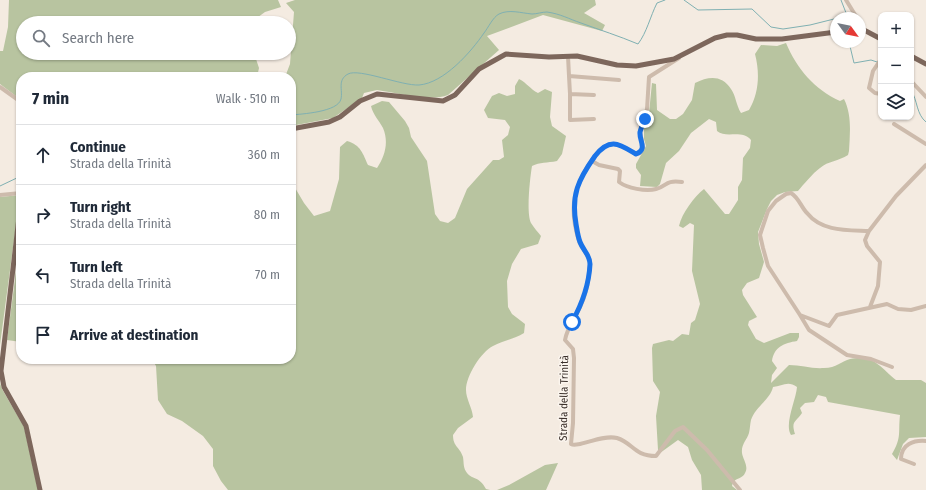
<!DOCTYPE html>
<meta charset="utf-8">
<style>
body{margin:0;font-family:"Fira Sans Condensed",sans-serif;background:#f6f6f7;color:#1f2937}
.controls{position:absolute;right:12px;top:12px;display:grid;overflow:hidden;border-radius:8px;box-shadow:0 1px 3px #0004}
.controls button{width:36px;height:36px;display:grid;place-items:center;padding:0;border:0;border-bottom:1px solid #e0e1e3;background:#fff;color:#1f2937;font:20px sans-serif}
.compass{position:absolute;left:830px;top:12px;width:36px;height:36px;border-radius:50%;background:#fff;box-shadow:0 1px 3px #0004;rotate:123deg}
.stop{position:absolute;width:12px;height:12px;margin:-9px;border:3px solid #1a73e8;border-radius:50%;background:#fff}
.stop.end{background:#1a73e8;border-color:#fff;box-shadow:0 1px 4px #0008}
.list{margin:0;padding:0;list-style:none}
h2{display:flex;justify-content:space-between;align-items:center;height:52px;margin:0;padding:0 16px;font-size:17px}
h2 small{font-size:13px;font-weight:400;color:#747a83}
.list li{display:grid;grid-template-columns:26px 1fr auto;gap:12px;align-items:center;box-sizing:border-box;height:60px;padding:0 16px;border-top:1px solid #e0e1e3}
.list b{display:block;font-size:15px;white-space:nowrap}
.list p{margin:0;font-size:13px;white-space:nowrap;color:#747a83}
.list em{font-size:13px;font-style:normal;color:#747a83}
.icon{flex:none;width:22px;height:22px;fill:none;stroke:currentColor;stroke-width:2;stroke-linecap:round;stroke-linejoin:round}
.map{position:relative;flex:none;width:926px;height:490px;overflow:hidden}
.search{position:absolute;background:#fff;box-shadow:0 1px 3px #0004;left:16px;top:16px;width:280px;height:44px;display:flex;align-items:center;gap:10px;box-sizing:border-box;padding:0 14px;border-radius:22px;color:#747a83;font-size:15px}
.panel{position:absolute;background:#fff;box-shadow:0 1px 3px #0004;left:16px;top:72px;width:280px;height:292px;border-radius:16px}
.map>svg:first-child{display:block}
.green{fill:#b8c4a0}
.lines{fill:none;stroke-linecap:round;stroke-linejoin:round}
.stream{stroke:#7fb0b2;stroke-width:1}
.minor{stroke:#cdbbac;stroke-width:4}
.major{stroke:#7d675c;stroke-width:5}
.route{stroke:#1a73e8;stroke-width:5}
.labels{text-anchor:middle;dominant-baseline:central;stroke-width:3;stroke-linejoin:round;paint-order:stroke}
.street-label{font-size:11px;fill:#3b302b;stroke:#fbf5ee}
</style>
<div class="map">
<svg width="926" height="490" viewBox="0 0 926 490">
<rect width="100%" height="100%" fill="#f4ebe1"/>
<path class="green" d="M9 0H278L281 7 265 12 250 23H23V53H242L255 56 259 68 257 77H21V100L0 84V51H3L8 27Z
M295 0H595L596 5 584 13 605 25 602 31 543 15 487 36 499 50 448 95C430 102 397 93 377 90L364 93 362 98 333 118 291 126V77H285L290 64 294 12 286 3Z
M786 43C797 69 814 89 840 101L844 99C852 115 850 133 849 151L848 155C839 161 828 161 820 168 813 173 803 185 798 191L785 192 777 195 771 201 767 209 758 232 759 244 764 262 759 278 747 283 742 290 743 295 757 317 749 321 748 325 756 339 764 343 790 333H799V337L797 341C784 343 774 347 772 361L777 368 772 375 771 383 789 365C801 365 812 369 824 368 836 368 842 361 850 359 874 354 880 367 896 380H921L926 383V437L909 438 903 444 897 460 892 454C902 437 898 433 900 415L828 402 826 397 818 395 814 402 805 403 800 408 802 413C795 423 791 421 795 434L791 435C784 424 796 400 797 387 788 380 782 386 773 387 770 400 755 407 751 420 750 424 750 429 749 433 747 440 741 444 742 453 743 460 749 466 745 473 743 478 737 478 733 482L732 486 737 490H702L701 475 692 460 688 447 678 440 660 453 658 450 656 416 660 392 653 381 652 348 653 344 669 340 673 341 682 334 689 335 691 323 695 320 700 304 692 271 694 225 690 223 683 228 679 226C682 213 694 197 704 189L725 214H729L738 200V187L742 180 743 158 750 148 751 140C742 129 726 139 717 131L716 122 709 119 691 133 679 151 666 163 660 184 657 187 640 186 641 175 636 168V164L646 146 644 139V125L649 113 652 83 656 84 657 110 670 119H676L683 114 692 100 695 83C709 76 722 75 731 89 736 96 736 105 741 113L749 110C759 93 760 73 755 54L761 45 777 46Z
M519 79C527 83 530 89 538 93L545 89 552 92 550 117 552 126 566 136 562 154 557 161C547 163 540 162 532 166 530 178 526 213 531 223 534 228 538 232 541 236L538 244 521 249 512 264 507 281 508 307 512 314 525 324 524 333C514 339 503 341 493 346 481 352 466 376 466 390 466 399 472 407 473 417L458 428 453 435C453 447 460 447 463 457 464 463 463 468 467 473 473 480 479 476 486 489L490 490H228L221 481 213 466V449L203 436 182 421 167 414 158 400 156 366 152 359H291V181L304 203 314 216 330 211 339 179 340 147 347 141C361 145 363 154 368 165L377 168C385 156 389 142 383 128 379 120 373 115 371 106L382 101 389 102 405 121 409 128 411 137 427 161 435 214 440 221 448 223 455 218 467 189 493 160H499L504 157 502 140 508 135 510 127 505 120 488 118 484 110 492 96 499 93 507 96 515 94V86Z
M20 195 0 345V197Z
M17 264 21 270V342L7 340Z
M0 383 2 389 24 427 38 490H0Z
M558 463 546 490H497L509 485 545 465Z"/>
<g class="lines">
<path class="stream" d="M684 0 698 10 752 9 771 27 783 29 810 25 842 17 848 18
M841 0 848 18
M849 42 854 63 871 60 877 62
M911 90C918 101 916 114 926 122
M291 115C302 114 338 112 341 99 343 90 337 80 348 74 359 68 402 86 419 85 444 83 471 52 484 33 488 28 493 17 499 14 509 9 521 13 532 14 537 14 542 12 547 12 561 14 569 19 581 23 600 30 619 36 638 44 647 32 650 17 657 3L665 0
M0 186 21 176"/>
<path class="minor" d="M846 0 857 18
M860 24 864 30
M568 56 569 76 619 80
M679 58 649 77 647 109 640 131 643 148 640 153 636 154C619 144 610 137 595 156 574 184 568 207 579 241 582 251 591 255 590 266 589 279 586 295 580 307 575 318 567 328 565 340L573 349 574 358 573 423 571 444C578 448 602 434 617 438 633 443 634 456 656 456L675 431 683 427 707 450 740 490
M881 59 873 71 869 88 875 93 881 94
M569 76 570 94 594 95
M911 81 926 97
M0 87 21 102
M570 94V120L594 119
M894 124 926 144
M592 161 599 165 618 169 620 171 619 182C627 188 646 192 656 189 668 186 664 180 682 182
M926 165 896 196 869 231C848 230 822 232 807 213 801 207 799 198 791 193L786 194 776 201 768 211 760 235 763 248 768 266 800 315 829 326 837 315 887 304 898 309 911 310 926 306
M0 195 21 193
M869 231 865 240 867 246 880 262 878 286 870 307
M800 315 809 330 847 355 871 359 892 367
M914 464 901 459C901 444 914 440 926 441"/>
<path class="major" d="M860 30H864L881 39
M911 56 926 64
M291 129 329 122 340 117 360 101 377 94 443 101 455 95 479 69 506 54 549 57 577 56 617 65 636 66 674 59 715 38 727 35H737L756 39H782L836 32
M21 200 1 371 4 387 26 426 40 490"/>
</g>
<g class="lines">
<path class="route" d="M572 322C582 304 589 286 590 264 590 255 583 250 580 242 578 237 577 230 576 224 571 195 578 180 595 156 610 137 619 144 636 154 648 149 639 141 640 132 641 128 643 123 645 119"/>
</g>
<g class="labels">
<g class="street-label">
<text transform="translate(564 398) rotate(-89)">Strada della Trinità</text>
</g>
</g>
</svg>
<div class="controls">
<button>+</button>
<button>−</button>
<button><svg class="icon" aria-label="layers" viewBox="0 0 24 24"><path d="M12 4l9 5-9 5-9-5zM3 14l9 5 9-5"/></svg></button>
</div>
<svg class="compass" viewBox="-18 -18 36 36"><path d="M0-13l5 13h-10z" fill="#e53935"/><path d="M0 13l5-13h-10z" fill="#747a83"/></svg>
<div class="stop" style="left:572px;top:322px"></div>
<div class="stop end" style="left:645px;top:119px"></div>
<div class="search"><svg class="icon" aria-label="search" viewBox="0 0 24 24"><circle cx="10" cy="10" r="6"/><path d="M15 15l6 6"/></svg>Search here</div>
<section class="panel">
<h2>7 min<small>Walk · 510 m</small></h2>
<ul class="list">
<li><svg class="icon" aria-label="ahead" viewBox="0 0 24 24"><path d="M12 20V5M6 11l6-6 6 6"/></svg><div><b>Continue</b><p>Strada della Trinità</p></div><em>360 m</em></li>
<li><svg class="icon" aria-label="right" viewBox="0 0 24 24"><path d="M7 20v-9h11M14 6l5 5-5 5"/></svg><div><b>Turn right</b><p>Strada della Trinità</p></div><em>80 m</em></li>
<li><svg class="icon" aria-label="left" viewBox="0 0 24 24"><path d="M17 20v-9H6M10 6l-5 5 5 5"/></svg><div><b>Turn left</b><p>Strada della Trinità</p></div><em>70 m</em></li>
<li><svg class="icon" aria-label="arrive" viewBox="0 0 24 24"><path d="M6 21V4h12l-3 4 3 4H6"/></svg><div><b>Arrive at destination</b></div></li>
</ul>
</section>
</div>
